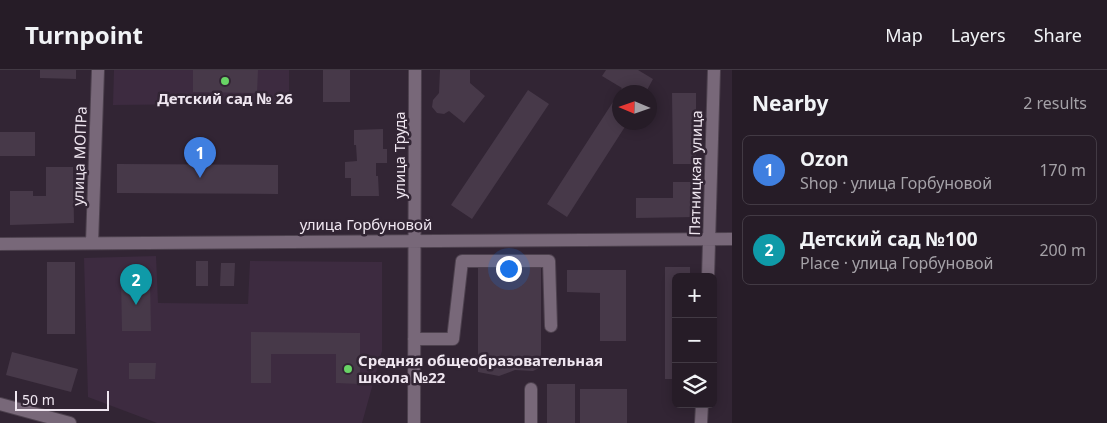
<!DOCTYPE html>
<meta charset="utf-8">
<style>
body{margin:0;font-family:"Noto Sans",sans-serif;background:#322933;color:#f1f3f6}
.controls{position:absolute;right:15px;bottom:15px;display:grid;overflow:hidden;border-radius:8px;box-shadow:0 2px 12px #0003}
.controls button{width:45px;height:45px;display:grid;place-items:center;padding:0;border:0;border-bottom:1px solid #423a44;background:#261c27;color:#f1f3f6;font:25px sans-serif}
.compass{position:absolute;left:612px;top:15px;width:45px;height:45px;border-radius:50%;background:#261c27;box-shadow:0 2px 12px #0003;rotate:272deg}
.scale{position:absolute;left:15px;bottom:12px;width:94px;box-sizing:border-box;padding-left:5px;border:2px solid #efe6f0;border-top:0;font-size:14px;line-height:18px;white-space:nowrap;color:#efe6f0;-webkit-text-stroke:4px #322534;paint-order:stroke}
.you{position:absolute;left:508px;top:198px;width:18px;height:18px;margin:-12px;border:4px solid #fff;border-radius:50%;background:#1a73e8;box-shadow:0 0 0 8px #1a73e833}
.badge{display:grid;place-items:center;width:32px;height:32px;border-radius:50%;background:#d93025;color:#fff;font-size:16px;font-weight:700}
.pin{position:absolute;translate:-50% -41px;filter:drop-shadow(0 1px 2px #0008)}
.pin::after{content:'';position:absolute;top:26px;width:18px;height:15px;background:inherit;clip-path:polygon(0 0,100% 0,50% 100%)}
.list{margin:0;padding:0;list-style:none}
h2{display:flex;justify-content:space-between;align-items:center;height:65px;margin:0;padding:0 20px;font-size:21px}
h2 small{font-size:16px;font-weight:400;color:#a4a1a7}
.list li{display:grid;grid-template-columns:32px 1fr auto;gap:15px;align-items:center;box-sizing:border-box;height:70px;margin:0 10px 10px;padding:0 10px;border:1px solid #423a44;border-radius:8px}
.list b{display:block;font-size:19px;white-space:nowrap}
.list p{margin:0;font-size:16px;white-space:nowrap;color:#a4a1a7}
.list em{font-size:16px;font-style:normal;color:#a4a1a7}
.icon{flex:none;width:28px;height:28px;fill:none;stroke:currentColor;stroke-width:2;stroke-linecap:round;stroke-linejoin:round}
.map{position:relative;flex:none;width:732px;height:353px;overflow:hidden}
header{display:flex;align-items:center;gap:30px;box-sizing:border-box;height:70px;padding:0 25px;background:#261c27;border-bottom:1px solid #423a44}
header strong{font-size:24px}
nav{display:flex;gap:28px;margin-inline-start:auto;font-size:18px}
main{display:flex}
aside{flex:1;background:#261c27}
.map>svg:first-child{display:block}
.built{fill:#3d2b40}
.building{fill:#473949}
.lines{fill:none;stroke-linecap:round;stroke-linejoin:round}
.minor-casing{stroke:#4d414e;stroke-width:14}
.minor{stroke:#786879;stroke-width:12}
.poi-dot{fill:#68d465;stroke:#322534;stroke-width:2}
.labels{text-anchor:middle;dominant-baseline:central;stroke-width:5;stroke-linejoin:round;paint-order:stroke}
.poi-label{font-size:15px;font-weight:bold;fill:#efe6f0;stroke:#322534}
.street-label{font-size:15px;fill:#efe6f0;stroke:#322534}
</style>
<header>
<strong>Turnpoint</strong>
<nav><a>Map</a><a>Layers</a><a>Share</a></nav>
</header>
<main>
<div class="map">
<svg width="732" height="353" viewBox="0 0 732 353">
<rect width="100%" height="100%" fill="#322534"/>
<path class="built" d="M114 0H289V33L113 35Z
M156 186 158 233 248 234 250 191 382 192V281L362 353H157L88 327 84 188Z"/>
<path class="building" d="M40 0H76V9L40 8Z
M193 0H258L257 23 193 22Z
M323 0H350V32H323Z
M440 0H470V13L485 26 464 53 449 41 444 44 437 43 432 37 433 30 439 23Z
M606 0H638L653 9 646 22H620V52H628L567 147 547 134 622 18 602 6Z
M528 20 549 34 472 149 451 135Z
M672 23H696V94H673Z
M383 59V79H387V93H376V106H378L379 126H351V108H345V92L357 91 356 75H354V60Z
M0 62H35V86H0Z
M117 94 278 95V124L117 123Z
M46 97H73L74 153 10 155V121H33V126H46Z
M673 112H694L695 147 636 148V128H673Z
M196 191H208V216H196Z
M47 192H75V264H47Z
M221 193H235L234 216H220Z
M665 197H690V207H676V309H665Z
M478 198H541V297L533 301 515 300 499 306 478 302Z
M567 200H626V271H600V223L567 222Z
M150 209 151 261H122L121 210Z
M251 262 360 263V314L336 313V284H271V313H251Z
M12 282 78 299 71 322 6 305Z
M129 293H156L155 309H129Z
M547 314H575V353H547Z
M580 319H627V353H580Z"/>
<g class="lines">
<defs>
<path id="minor" d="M92 173 98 0
M0 174 732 169
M708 207 714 0
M414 269H453L462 191H549L551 256
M0 334 70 353
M414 353 415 0
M531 353V319
M701 353 702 334"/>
</defs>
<use href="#minor" class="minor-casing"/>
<use href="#minor" class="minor"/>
</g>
<g class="poi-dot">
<circle cx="225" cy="11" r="5"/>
<circle cx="348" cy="299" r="5"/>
</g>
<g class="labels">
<g class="poi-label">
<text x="225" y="28">Детский сад № 26</text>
<text x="358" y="290" text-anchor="start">Средняя общеобразовательная<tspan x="358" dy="17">школа №22</tspan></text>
</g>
<g class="street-label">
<text transform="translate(399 85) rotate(-90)">улица Труда</text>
<text transform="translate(79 86) rotate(-88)">улица МОПРа</text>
<text transform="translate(695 103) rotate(-89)">Пятницкая улица</text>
<text x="366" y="154">улица Горбуновой</text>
</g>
</g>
</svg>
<div class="controls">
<button>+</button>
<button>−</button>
<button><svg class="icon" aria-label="layers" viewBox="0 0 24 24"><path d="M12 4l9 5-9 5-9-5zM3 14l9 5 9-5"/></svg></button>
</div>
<svg class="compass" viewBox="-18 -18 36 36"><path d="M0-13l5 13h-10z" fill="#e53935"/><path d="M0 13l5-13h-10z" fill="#a4a1a7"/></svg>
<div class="scale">50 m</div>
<div class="you"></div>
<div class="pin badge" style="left:200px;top:108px;background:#3f7fe0">1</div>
<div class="pin badge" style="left:136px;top:235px;background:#0f9aa8">2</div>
</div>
<aside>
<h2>Nearby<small>2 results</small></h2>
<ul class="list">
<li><span class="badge" style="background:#3f7fe0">1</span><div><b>Ozon</b><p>Shop · улица Горбуновой</p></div><em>170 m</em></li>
<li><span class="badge" style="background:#0f9aa8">2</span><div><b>Детский сад №100</b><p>Place · улица Горбуновой</p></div><em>200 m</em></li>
</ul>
</aside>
</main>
